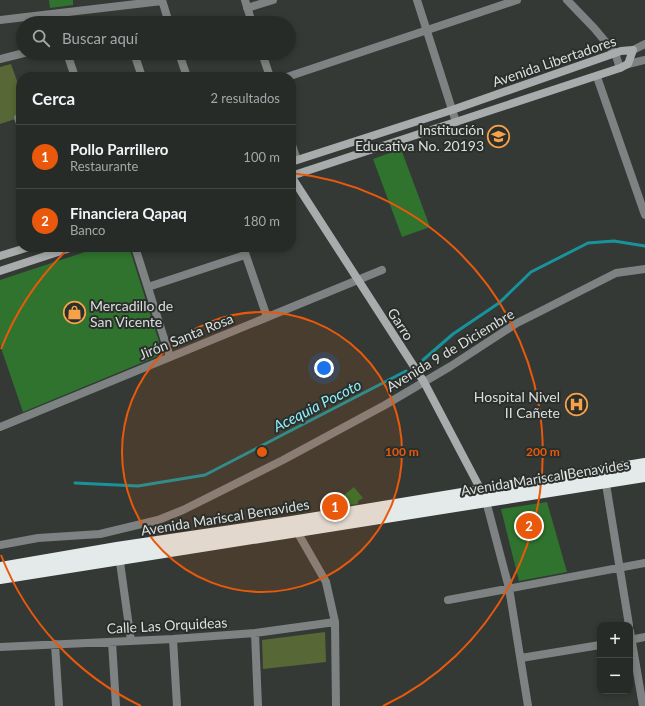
<!DOCTYPE html>
<html lang="es">
<meta charset="utf-8">
<style>
body{margin:0;font-family:Lato,sans-serif;background:#2f3330;color:#f1f3f6}
.controls{position:absolute;right:12px;bottom:12px;display:grid;overflow:hidden;border-radius:8px;box-shadow:0 2px 6px #0003}
.controls button{width:36px;height:36px;display:grid;place-items:center;padding:0;border:0;border-bottom:1px solid #434745;background:#272b28;color:#f1f3f6;font:20px sans-serif}
.you{position:absolute;left:324px;top:368px;width:14px;height:14px;margin:-10px;border:3px solid #fff;border-radius:50%;background:#1a73e8;box-shadow:0 0 0 6px #1a73e833}
.badge{display:grid;place-items:center;width:26px;height:26px;border-radius:50%;background:#ea580c;color:#fff;font-size:13px;font-weight:700}
.pin{position:absolute;translate:-50% -50%;border:2px solid #fff;box-shadow:0 1px 4px #0006}
.list{margin:0;padding:0;list-style:none}
h2{display:flex;justify-content:space-between;align-items:center;height:52px;margin:0;padding:0 16px;font-size:17px}
h2 small{font-size:13px;font-weight:400;color:#a4a7a8}
.list li{display:grid;grid-template-columns:26px 1fr auto;gap:12px;align-items:center;box-sizing:border-box;height:64px;padding:0 16px;border-top:1px solid #434745}
.list b{display:block;font-size:15px;white-space:nowrap}
.list p{margin:0;font-size:13px;white-space:nowrap;color:#a4a7a8}
.list em{font-size:13px;font-style:normal;color:#a4a7a8}
.icon{flex:none;width:22px;height:22px;fill:none;stroke:currentColor;stroke-width:2;stroke-linecap:round;stroke-linejoin:round}
.map{position:relative;flex:none;width:645px;height:706px;overflow:hidden}
.search{position:absolute;background:#272b28;box-shadow:0 2px 6px #0003;left:16px;top:16px;width:280px;height:44px;display:flex;align-items:center;gap:10px;box-sizing:border-box;padding:0 14px;border-radius:22px;color:#a4a7a8;font-size:15px}
.panel{position:absolute;background:#272b28;box-shadow:0 2px 6px #0003;left:16px;top:72px;width:280px;height:180px;border-radius:16px}
.map>svg:first-child{display:block}
.green{fill:#576735}
.lines{fill:none;stroke-linecap:round;stroke-linejoin:round}
.stream{stroke:#18939c;stroke-width:3}
.building{fill:#2f732e}
.street{stroke:#7f8282;stroke-width:8}
.secondary{stroke:#a8acac;stroke-width:8}
.highway{stroke:#e3eae9;stroke-width:12}
.ring{fill:none;stroke:#e8590c;stroke-width:2}
.labels{text-anchor:middle;dominant-baseline:central;stroke-width:4;stroke-linejoin:round;paint-order:stroke}
.street-label{font-size:14px;fill:#dcdfdd;stroke:#2a2f2c}
.poi-label{font-size:14px;fill:#dcdfdd;stroke:#2a2f2c;text-anchor:end}
.water-label{font-size:15px;font-style:italic;fill:#90f0f9;stroke:#2a2f2c}
.centre{fill:#e8590c;stroke:#2a2f2c;stroke-width:2}
.ring-label{font-size:12px;text-anchor:middle;font-weight:bold;fill:#e8590c;stroke:#2a2f2c;stroke-width:4;stroke-linejoin:round;paint-order:stroke}
</style>
<div class="map">
<svg width="645" height="706" viewBox="0 0 645 706">
<rect width="100%" height="100%" fill="#343936"/>
<path class="green" d="M11 64 21 92V117L0 124V67Z
M325 632 326 662 263 669 262 640Z"/>
<g class="lines">
<path class="stream" d="M423 360 453 334 499 303 531 272 588 243 614 241 645 246
M75 483 138 486 205 475 406 371"/>
</g>
<path class="building" d="M49 0H73V5L50 8Z
M401 149 430 227 402 237 373 159Z
M100 247H129L163 354 23 412 0 345V280Z
M354 487 363 498 358 501V504L328 508Z
M547 502 567 572 519 581 501 509Z"/>
<g class="lines">
<path class="street" d="M162 0 169 23
M245 0 252 23
M417 0 456 122
M567 0 594 28 615 53 620 68
M247 8 273 0
M0 20 162 1
M633 50 645 44
M67 53 75 77
M134 53 142 77
M179 53 187 77
M262 53 270 77
M0 59 24 53
M628 64 645 60
M287 77 517 0
M597 77 645 215
M18 118 21 126
M291 142 297 160
M135 247 170 357
M243 247 267 317
M148 287 245 255
M0 427 382 270
M605 478 629 625
M486 501 509 588 528 706
M295 528 326 582 335 622 336 706
M0 545 38 538 100 534 158 520 183 510 283 460 385 405 451 366 517 323 541 311 616 273 645 269
M119 555 131 641
M448 600 645 563
M630 631 643 706
M255 633 258 706
M173 639 177 706
M630 640 645 637
M112 642 116 706
M55 644 59 706
M0 647 173 639 255 633 335 622
M521 658 600 645"/>
<path class="secondary" d="M291 162 452 110 621 51 633 50 628 64 620 68 291 176
M291 176 424 382 483 494
M0 256 29 247
M0 271 73 247"/>
<path class="highway" d="M0 568 117 548 292 522 645 464
M0 578 645 476"/>
</g>
<circle cx="262" cy="452" r="140" fill="#e8590c" fill-opacity=".12"/>
<g class="ring">
<circle cx="262" cy="452" r="140"/>
<path d="M141 706A281 281 0 0 1 1 555M1 349A281 281 0 0 1 69 248M291 173A281 281 0 0 1 383 706"/>
</g>
<defs>
<symbol id="school-ring" viewBox="-11 -11 22 22"><circle r="9.5" fill="#2a2f2c" stroke="#f7a148" stroke-width="1.5"/><path d="M0-5L7-2L0 1L-7-2ZM-4 1L0 2.5L4 1V4Q0 6-4 4Z" fill="#f7a148"/></symbol>
<symbol id="shop-ring" viewBox="-11 -11 22 22"><circle r="9.5" fill="#2a2f2c" stroke="#f7a148" stroke-width="1.5"/><path d="M-5-2.5h2.3a2.7 3.5 0 0 1 5.4 0H5L5.5 6h-11ZM-1.5-2.5h3a1.5 2.3 0 0 0-3 0Z" fill="#f7a148"/></symbol>
<symbol id="hospital-ring" viewBox="-11 -11 22 22"><circle r="9.5" fill="#2a2f2c" stroke="#f7a148" stroke-width="1.5"/><path d="M-5-5h3v3.5h4V-5h3V5h-3V1.5h-4V5h-3Z" fill="#f7a148"/></symbol>
</defs>
<g fill-rule="evenodd">
<use href="#school-ring" x="486" y="124" width="25" height="25"/>
<use href="#shop-ring" x="62" y="300" width="25" height="25"/>
<use href="#hospital-ring" x="564" y="392" width="25" height="25"/>
</g>
<g class="labels">
<g class="street-label">
<text transform="translate(554 61) rotate(-19)">Avenida Libertadores</text>
<text transform="translate(401 324) rotate(57)">Garro</text>
<text transform="translate(186 336) rotate(-22)">Jirón Santa Rosa</text>
<text transform="translate(450 350) rotate(-31)">Avenida 9 de Diciembre</text>
<text transform="translate(545 477) rotate(-9)">Avenida Mariscal Benavides</text>
<text transform="translate(225 517) rotate(-9)">Avenida Mariscal Benavides</text>
<text transform="translate(167 625) rotate(-3)">Calle Las Orquideas</text>
</g>
<g class="poi-label">
<text x="484" y="129">Institución<tspan x="484" dy="16">Educativa No. 20193</tspan></text>
<text x="90" y="305" text-anchor="start">Mercadillo de<tspan x="90" dy="16">San Vicente</tspan></text>
<text x="560" y="396">Hospital Nivel<tspan x="560" dy="16">II Cañete</tspan></text>
</g>
<g class="water-label">
<text transform="translate(317 405) rotate(-27)">Acequia Pocoto</text>
</g>
</g>
<circle cx="262" cy="452" r="6" class="centre"/>
<g class="ring-label">
<text x="402" y="456">100 m</text>
<text x="543" y="456">200 m</text>
</g>
</svg>
<div class="controls">
<button>+</button>
<button>−</button>
</div>
<div class="you"></div>
<div class="pin badge" style="left:335px;top:507px">1</div>
<div class="pin badge" style="left:529px;top:526px">2</div>
<div class="search"><svg class="icon" aria-label="search" viewBox="0 0 24 24"><circle cx="10" cy="10" r="6"/><path d="M15 15l6 6"/></svg>Buscar aquí</div>
<section class="panel">
<h2>Cerca<small>2 resultados</small></h2>
<ul class="list">
<li><span class="badge">1</span><div><b>Pollo Parrillero</b><p>Restaurante</p></div><em>100 m</em></li>
<li><span class="badge">2</span><div><b>Financiera Qapaq</b><p>Banco</p></div><em>180 m</em></li>
</ul>
</section>
</div>
